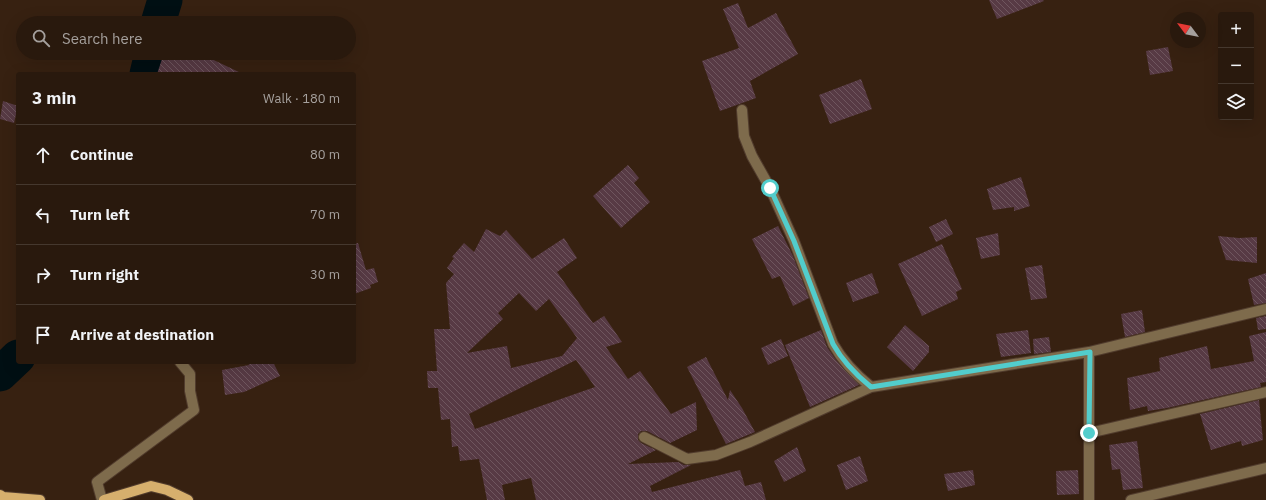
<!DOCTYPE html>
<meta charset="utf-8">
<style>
body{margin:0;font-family:"IBM Plex Sans",sans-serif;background:#35261b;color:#f1f3f6}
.controls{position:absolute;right:12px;top:12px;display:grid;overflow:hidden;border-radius:4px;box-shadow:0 4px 16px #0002}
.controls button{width:36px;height:36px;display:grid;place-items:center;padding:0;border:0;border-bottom:1px solid #45382e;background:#29190d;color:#f1f3f6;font:20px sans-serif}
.compass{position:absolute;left:1170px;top:12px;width:36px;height:36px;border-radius:50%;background:#29190d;box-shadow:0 4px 16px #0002;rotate:302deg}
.stop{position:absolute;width:12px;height:12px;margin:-9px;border:3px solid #52cdcc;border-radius:50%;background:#fff}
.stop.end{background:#52cdcc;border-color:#fff;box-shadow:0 1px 4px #0008}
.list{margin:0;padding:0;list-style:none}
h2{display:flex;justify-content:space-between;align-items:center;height:52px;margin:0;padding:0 16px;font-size:17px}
h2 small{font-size:13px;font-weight:400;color:#a5a09d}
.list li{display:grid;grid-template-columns:26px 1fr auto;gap:12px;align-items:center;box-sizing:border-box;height:60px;padding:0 16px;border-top:1px solid #45382e}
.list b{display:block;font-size:15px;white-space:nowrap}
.list em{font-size:13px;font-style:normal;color:#a5a09d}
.icon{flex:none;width:22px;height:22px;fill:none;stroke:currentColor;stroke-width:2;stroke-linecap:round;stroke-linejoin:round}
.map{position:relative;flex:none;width:1266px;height:500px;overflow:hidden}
.search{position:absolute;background:#29190d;box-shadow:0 4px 16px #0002;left:16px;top:16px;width:340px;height:44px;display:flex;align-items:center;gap:10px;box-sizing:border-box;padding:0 14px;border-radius:22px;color:#a5a09d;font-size:15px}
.panel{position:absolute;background:#29190d;box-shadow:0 4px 16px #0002;left:16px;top:72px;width:340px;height:292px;border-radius:4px}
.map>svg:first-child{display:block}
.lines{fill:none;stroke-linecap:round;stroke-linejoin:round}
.river{stroke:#000f13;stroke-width:35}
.building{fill:url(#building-back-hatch);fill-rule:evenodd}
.minor-casing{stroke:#513c2d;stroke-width:12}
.major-casing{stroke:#513c2d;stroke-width:12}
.minor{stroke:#7e6b4c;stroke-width:10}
.major{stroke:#d6af6d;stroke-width:10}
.route{stroke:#52cdcc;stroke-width:5}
</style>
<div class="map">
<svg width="1266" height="500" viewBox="0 0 1266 500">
<defs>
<pattern id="building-back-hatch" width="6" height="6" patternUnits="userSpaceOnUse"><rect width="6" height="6" fill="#573a44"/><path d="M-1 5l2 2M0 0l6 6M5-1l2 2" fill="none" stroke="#6f565e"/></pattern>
</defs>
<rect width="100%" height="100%" fill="#372111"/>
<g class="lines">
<path class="river" d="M158 23 165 0
M147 74 152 53
M0 374 18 357"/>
</g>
<path class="building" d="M989 0H1043L1044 1 997 19Z
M738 3 748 28 776 13 798 54 750 81 756 98 720 111 702 61 739 48 723 9Z
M1168 47 1173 71 1150 75 1146 51Z
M164 53H199L243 74H157Z
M861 79 872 109 830 124 819 95Z
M3 101 18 106 14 123 0 119Z
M628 165 639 178 634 183 650 202 621 228 593 196Z
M1021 177 1030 206 1014 211V207L993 210 987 189Z
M946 219 953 234 936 242 929 227Z
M778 226 793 256 809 298 793 306 780 276 772 279 752 239Z
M486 229 500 236 506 230 532 259 564 238 577 258 557 272 593 323 604 316 622 342 606 347 628 379 640 371 671 414 696 402 697 430 670 443 647 431H641L638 434V440L641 443 656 450 628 464 678 462 684 465H691L650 486 652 492 740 470 745 486 761 482 766 500H536L531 478 502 485 505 500H487L479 459 460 461 458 446 452 447 450 419 441 420 438 388H428L427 371H437L434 329H450L446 283 454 274 447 268 454 258 452 257 464 243 474 252ZM519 293 536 311 549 299 577 338 562 356 511 368 507 346 467 353 503 319 498 313ZM576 360 595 387 475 429 469 414Z
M998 233 1000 255 981 259 976 238Z
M1218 236 1239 238 1257 237V263L1226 260Z
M358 243 366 270 374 268 378 282 370 285 371 288 354 294V244Z
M942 244 962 289 956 292 958 299 922 316 898 264Z
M1042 265 1047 298 1031 300 1025 268Z
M872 273 879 293 853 302 846 283Z
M1266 273V303L1254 305 1248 279Z
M1142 310 1145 332 1125 337 1121 314Z
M1266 316V329L1258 330 1256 318Z
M905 325 929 346V352L913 371 887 347Z
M821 330 827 347 836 360 859 385 810 407 785 345Z
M1028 330 1031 353 1001 357 996 334Z
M1266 332V382L1260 383 1261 387 1167 408 1148 411 1147 406 1130 410 1127 378 1160 371 1159 358 1207 346 1211 369 1254 361 1249 336Z
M1049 337 1051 352 1034 354 1033 339Z
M781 339 788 356 768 365 761 348Z
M706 357 728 400 730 390 742 408 755 432 726 444 687 367Z
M248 362H273L280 376 244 392 225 395 222 370 249 365Z
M1259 400 1263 440 1242 446 1241 441 1211 450 1200 414Z
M1137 441 1143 488 1123 490 1120 469 1112 470 1109 445Z
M797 447 806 471 784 482 774 461Z
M860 456 868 481 846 490 837 465Z
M973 470 975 485 948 491 944 474Z
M1078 470 1079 494 1057 495 1056 471Z"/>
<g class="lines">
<defs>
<path id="minor" d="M742 110 744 136 752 156 770 188 794 241 833 344C843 362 855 374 871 387L1089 352
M1089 433 1266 392
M644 437 687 459 716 455 750 442 871 387
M102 500 97 482 194 410 190 391V374L180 362
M1089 500V352L1266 309
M1131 500 1266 468"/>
<path id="major" d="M0 495 3 497 40 500
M104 500 151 486 167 490 188 500"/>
</defs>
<use href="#minor" class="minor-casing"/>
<use href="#major" class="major-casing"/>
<use href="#minor" class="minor"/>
<use href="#major" class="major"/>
</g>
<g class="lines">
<path class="route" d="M770 188 794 241 833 344C843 362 855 374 871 387L1090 352 1089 433"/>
</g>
</svg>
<div class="controls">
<button>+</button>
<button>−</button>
<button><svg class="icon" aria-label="layers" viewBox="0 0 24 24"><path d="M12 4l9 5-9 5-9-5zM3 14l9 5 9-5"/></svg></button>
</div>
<svg class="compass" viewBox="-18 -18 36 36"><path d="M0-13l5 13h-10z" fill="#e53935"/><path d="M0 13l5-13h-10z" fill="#a5a09d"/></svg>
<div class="stop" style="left:770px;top:188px"></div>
<div class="stop end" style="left:1089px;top:433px"></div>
<div class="search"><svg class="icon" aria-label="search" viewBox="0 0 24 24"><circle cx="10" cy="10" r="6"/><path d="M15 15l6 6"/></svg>Search here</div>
<section class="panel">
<h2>3 min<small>Walk · 180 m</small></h2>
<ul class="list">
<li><svg class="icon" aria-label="ahead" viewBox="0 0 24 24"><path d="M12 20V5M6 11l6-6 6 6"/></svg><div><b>Continue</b></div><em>80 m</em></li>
<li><svg class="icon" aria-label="left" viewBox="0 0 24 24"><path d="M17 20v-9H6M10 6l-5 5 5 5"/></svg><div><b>Turn left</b></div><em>70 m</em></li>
<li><svg class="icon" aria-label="right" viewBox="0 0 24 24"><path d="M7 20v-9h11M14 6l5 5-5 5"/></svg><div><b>Turn right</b></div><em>30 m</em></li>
<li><svg class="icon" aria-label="arrive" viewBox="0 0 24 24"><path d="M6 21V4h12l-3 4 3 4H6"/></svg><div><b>Arrive at destination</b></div></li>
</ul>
</section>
</div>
